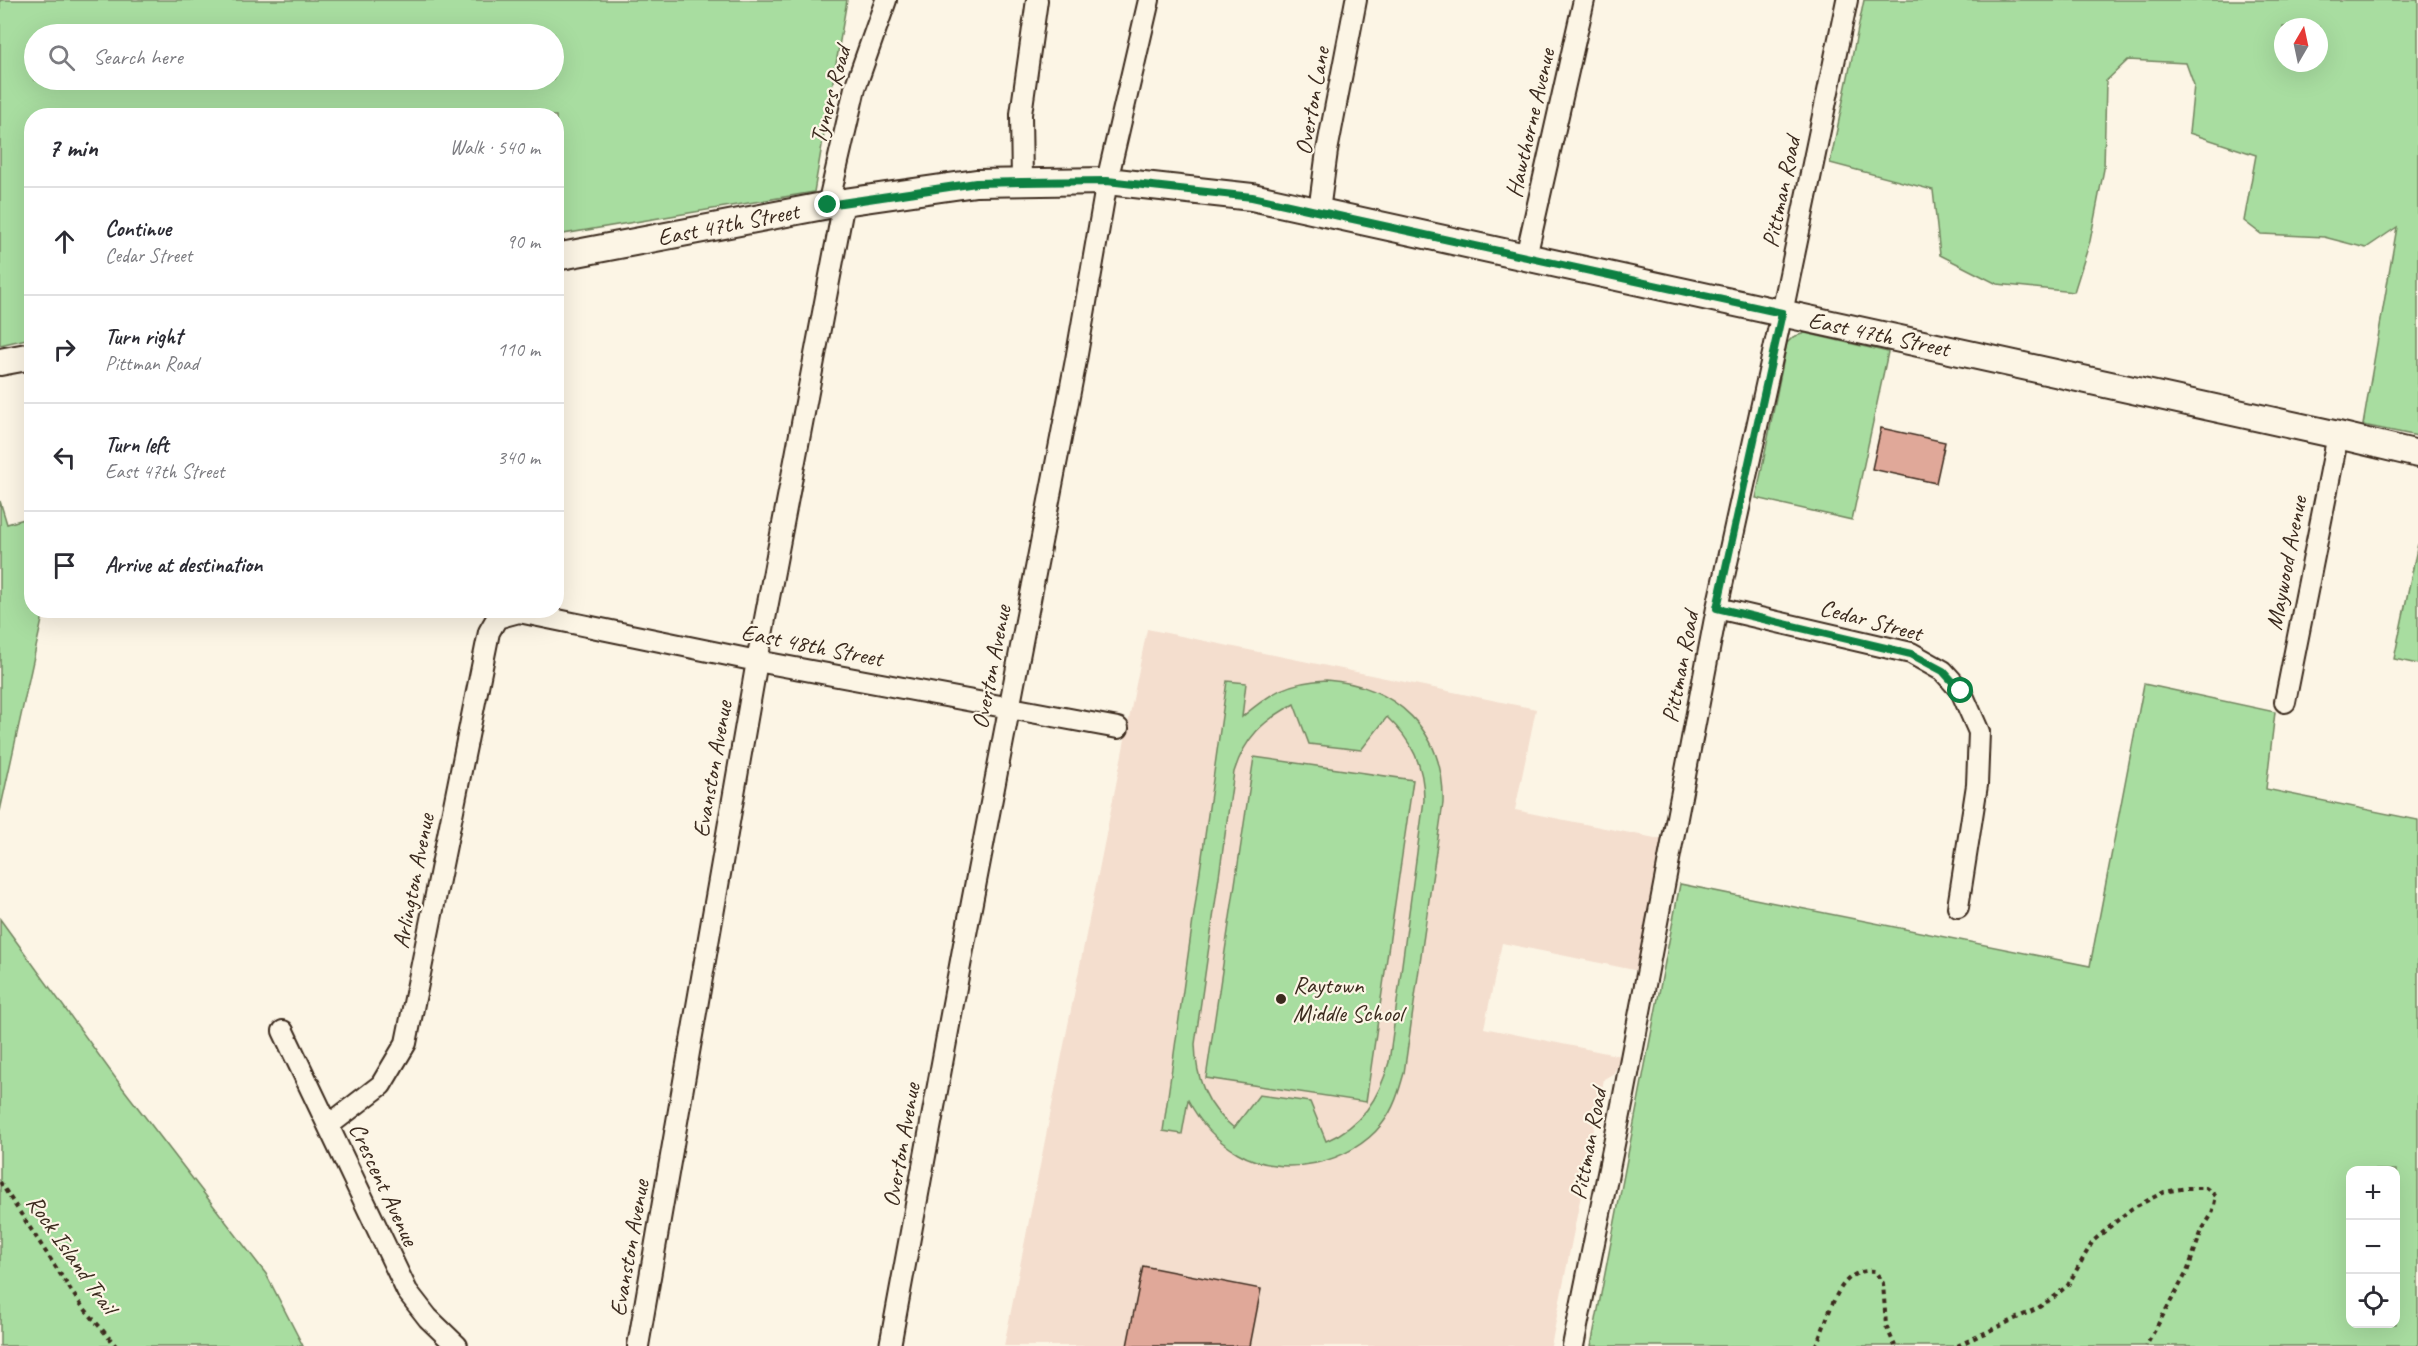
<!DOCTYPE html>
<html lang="en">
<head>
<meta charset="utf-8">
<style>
  :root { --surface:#fff; --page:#f7f7f7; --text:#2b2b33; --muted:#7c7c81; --line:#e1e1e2 }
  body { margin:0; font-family:Caveat,sans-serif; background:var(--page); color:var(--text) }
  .controls { position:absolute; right:18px; bottom:18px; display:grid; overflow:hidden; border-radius:12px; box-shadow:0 6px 24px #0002 }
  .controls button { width:54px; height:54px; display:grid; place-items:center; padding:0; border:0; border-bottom:2px solid var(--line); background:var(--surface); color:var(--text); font:30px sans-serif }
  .compass { position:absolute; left:2274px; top:18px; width:54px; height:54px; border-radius:50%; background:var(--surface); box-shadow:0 6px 24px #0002; rotate:9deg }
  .stop { position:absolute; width:18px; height:18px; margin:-14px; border:4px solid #0b8043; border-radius:50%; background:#fff }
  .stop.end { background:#0b8043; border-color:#fff; box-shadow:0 2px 6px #0008 }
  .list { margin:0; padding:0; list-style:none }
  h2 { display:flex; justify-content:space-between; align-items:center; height:78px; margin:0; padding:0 24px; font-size:26px }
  h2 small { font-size:20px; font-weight:400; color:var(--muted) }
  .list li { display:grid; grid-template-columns:39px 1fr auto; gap:18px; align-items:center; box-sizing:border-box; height:108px; padding:0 24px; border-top:2px solid var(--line) }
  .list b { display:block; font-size:22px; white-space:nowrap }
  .list p { margin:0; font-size:20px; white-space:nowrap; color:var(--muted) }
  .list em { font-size:20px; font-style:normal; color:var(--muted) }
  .icon { flex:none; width:33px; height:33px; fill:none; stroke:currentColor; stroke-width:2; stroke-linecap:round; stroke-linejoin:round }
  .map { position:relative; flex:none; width:2418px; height:1346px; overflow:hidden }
  .search { position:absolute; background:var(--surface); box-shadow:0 6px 24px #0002; left:24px; top:24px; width:540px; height:66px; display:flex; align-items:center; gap:15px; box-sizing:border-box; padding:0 21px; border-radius:33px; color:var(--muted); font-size:22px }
  .panel { position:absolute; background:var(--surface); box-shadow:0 6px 24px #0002; left:24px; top:108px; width:540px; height:510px; border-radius:24px }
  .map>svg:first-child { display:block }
  .built { fill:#f4dece }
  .green { fill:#a8dda0; stroke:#72845f; stroke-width:1.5; fill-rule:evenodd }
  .building { fill:#e0a899; stroke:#3b2a1e; stroke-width:1.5 }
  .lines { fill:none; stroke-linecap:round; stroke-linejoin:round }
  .minor-casing { stroke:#3b2a1e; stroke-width:24 }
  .major-casing { stroke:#3b2a1e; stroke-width:30 }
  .path { stroke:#3b2a1e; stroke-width:4; stroke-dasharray:4.5 4.5; stroke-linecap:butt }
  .minor { stroke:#fcf5e5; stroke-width:20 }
  .major { stroke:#fcf5e5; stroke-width:26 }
  .route { stroke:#0b8043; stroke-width:8 }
  .poi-dot { fill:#3b2a1e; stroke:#fcf5e5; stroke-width:2 }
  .labels { text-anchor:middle; stroke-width:4.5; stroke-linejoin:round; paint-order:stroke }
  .street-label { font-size:24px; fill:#3b2a1e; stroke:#fcf5e5 }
  .poi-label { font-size:24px; fill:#3b2a1e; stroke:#fcf5e5; text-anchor:start }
</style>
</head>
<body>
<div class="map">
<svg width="2418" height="1346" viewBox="0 0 2418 1346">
  <rect width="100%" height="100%" fill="#fcf5e5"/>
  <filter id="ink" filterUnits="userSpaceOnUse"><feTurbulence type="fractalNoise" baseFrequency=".0167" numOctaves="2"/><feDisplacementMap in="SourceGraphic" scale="12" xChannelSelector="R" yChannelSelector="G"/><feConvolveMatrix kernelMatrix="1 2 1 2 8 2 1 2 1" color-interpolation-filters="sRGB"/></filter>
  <g filter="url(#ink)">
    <path class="built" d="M 1147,629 L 1536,709 L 1515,810 L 1665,840 L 1639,971 L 1502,943 L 1484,1028 L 1621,1056 L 1614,1073 L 1604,1079 L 1551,1346 L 1004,1346 Z"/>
    <path class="green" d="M 0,0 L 847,0 L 814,192 L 557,235 L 556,116 L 32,116 L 31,338 L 0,345 ZM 34,34 L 554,34 L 554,80 L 34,80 Z
      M 1864,0 L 2418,0 L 2418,436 L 2363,425 L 2397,227 L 2366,248 L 2324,237 L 2261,234 L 2244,221 L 2256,155 L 2189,133 L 2194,85 L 2186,63 L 2128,60 L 2106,81 L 2104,169 L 2090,241 L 2074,292 L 1997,284 L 1940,255 L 1933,190 L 1830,163 ZM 2283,27 L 2319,27 L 2319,63 L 2283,63 Z
      M 1805,333 L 1888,352 L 1852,520 L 1756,498 L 1787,343 L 1793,337 Z
      M 0,501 L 7,524 L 31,517 L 32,610 L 44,611 L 0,811 Z
      M 2418,544 L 2418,664 L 2394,659 Z
      M 1326,680 C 1396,685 1445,731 1443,803 L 1404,1073 C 1399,1091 1394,1109 1382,1124 C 1351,1164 1282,1179 1238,1153 C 1215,1140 1200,1123 1188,1100 L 1182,1134 L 1163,1131 L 1227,681 L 1246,683 L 1242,717 C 1272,692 1287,682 1326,680 ZM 1294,704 L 1309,744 L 1361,750 L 1387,717 C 1412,741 1424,765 1424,800 L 1389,1062 C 1379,1099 1361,1126 1326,1141 L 1310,1102 L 1259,1095 L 1234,1128 C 1206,1106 1196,1079 1195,1044 L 1234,772 C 1245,737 1263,721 1294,704 Z
      M 2144,684 L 2275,712 L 2266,789 L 2418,820 L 2418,1346 L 1591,1346 L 1680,884 L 2090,966 ZM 2350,1170 L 2396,1170 L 2396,1324 L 2350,1324 Z
      M 1254,757 L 1413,780 L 1366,1102 L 1206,1078 Z
      M 0,919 L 122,1087 L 266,1274 L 303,1346 L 0,1346 Z"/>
    <path class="building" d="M 1881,428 L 1945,442 L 1936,483 L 1872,469 Z
      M 1143,1266 L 1261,1289 L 1250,1346 L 1127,1346 Z"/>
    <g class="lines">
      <defs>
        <path id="minor" d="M 1022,182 L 1021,114 L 1037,0
          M 828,205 L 855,88 L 886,0
          M 1319,211 L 1327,151 L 1356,0
          M 1526,257 L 1584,0
          M 1717,608 L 1911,653 L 1943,671 L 1961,691 L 1979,732 L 1977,785 L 1958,907
          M 2285,702 L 2338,435
          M 283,1031 L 407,1291 L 428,1318 L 457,1346
          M 329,1125 L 381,1085 L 406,1043 L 489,632 L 497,618 L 519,612 L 757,661 L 1118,728
          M 638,1346 L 757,661 L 844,202
          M 890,1346 L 964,944 L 1076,360 L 1107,181 L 1149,0
          M 1573,1346 L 1624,1095 L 1717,608 L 1782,313 L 1847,0"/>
        <path id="major" d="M 556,257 L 844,202 L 976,183 L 1107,181 L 1252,197 L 2338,435 L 2418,454
          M 0,362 L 32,356"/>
      </defs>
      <use href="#minor" class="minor-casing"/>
      <use href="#major" class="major-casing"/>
      <path class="path" d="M 0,1182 L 78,1301 L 116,1346
        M 1815,1346 C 1831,1319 1834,1267 1875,1271 L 1883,1283 L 1886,1326 L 1895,1346
        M 1957,1346 L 2038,1308 L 2054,1297 L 2068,1285 L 2093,1241 L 2131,1209 L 2164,1192 L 2187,1188 L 2206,1188 L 2216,1196 L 2212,1214 L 2202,1230 L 2187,1272 L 2146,1346"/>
      <use href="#minor" class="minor"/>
      <use href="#major" class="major"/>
    </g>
  </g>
  <g class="lines" filter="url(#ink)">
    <path class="route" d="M 828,205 L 976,183 L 1022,182 L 1107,181 L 1252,197 L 1782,313 L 1717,608 L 1911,654 L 1943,671 L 1961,691"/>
  </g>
  <circle class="poi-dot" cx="1281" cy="999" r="6"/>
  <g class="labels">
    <g class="street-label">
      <text transform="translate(830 95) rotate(-75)" y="8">Tyners Road</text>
      <text transform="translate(1312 101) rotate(-80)" y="8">Overton Lane</text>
      <text transform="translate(1530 123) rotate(-77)" y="8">Hawthorne Avenue</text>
      <text transform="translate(1781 192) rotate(-78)" y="8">Pittman Road</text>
      <text transform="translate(728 224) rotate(-11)" y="8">East 47th Street</text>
      <text transform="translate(1879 334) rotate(12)" y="8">East 47th Street</text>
      <text transform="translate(2286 563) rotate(-79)" y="8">Maywood Avenue</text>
      <text transform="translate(1871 620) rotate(15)" y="8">Cedar Street</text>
      <text transform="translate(812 645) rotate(11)" y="8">East 48th Street</text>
      <text transform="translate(991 667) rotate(-79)" y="8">Overton Avenue</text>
      <text transform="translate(1680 667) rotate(-79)" y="8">Pittman Road</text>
      <text transform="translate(712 769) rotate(-80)" y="8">Evanston Avenue</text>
      <text transform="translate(413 881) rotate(-79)" y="8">Arlington Avenue</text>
      <text transform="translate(1588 1144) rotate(-79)" y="8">Pittman Road</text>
      <text transform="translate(901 1145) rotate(-80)" y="8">Overton Avenue</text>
      <text transform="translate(384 1184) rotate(65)" y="8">Crescent Avenue</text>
      <text transform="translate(629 1248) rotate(-80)" y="8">Evanston Avenue</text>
      <text transform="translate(72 1254) rotate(55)" y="8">Rock Island Trail</text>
    </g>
    <g class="poi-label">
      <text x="1293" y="993">Raytown<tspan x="1293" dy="28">Middle School</tspan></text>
    </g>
  </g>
</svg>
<div class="controls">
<button>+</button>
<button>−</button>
<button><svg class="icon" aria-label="locate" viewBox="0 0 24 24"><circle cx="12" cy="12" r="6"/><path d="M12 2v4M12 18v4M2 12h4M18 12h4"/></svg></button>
</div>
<svg class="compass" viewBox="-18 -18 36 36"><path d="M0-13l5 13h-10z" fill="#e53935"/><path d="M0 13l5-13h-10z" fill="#7c7c81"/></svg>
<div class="stop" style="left:1961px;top:691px"></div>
<div class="stop end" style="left:828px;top:205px"></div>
<div class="search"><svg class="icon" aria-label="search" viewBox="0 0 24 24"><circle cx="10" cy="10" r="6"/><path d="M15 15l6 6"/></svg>Search here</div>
<section class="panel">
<h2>7 min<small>Walk · 540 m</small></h2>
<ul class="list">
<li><svg class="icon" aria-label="ahead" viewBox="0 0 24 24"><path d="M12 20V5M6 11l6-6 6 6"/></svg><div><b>Continue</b><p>Cedar Street</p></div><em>90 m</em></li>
<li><svg class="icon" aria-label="right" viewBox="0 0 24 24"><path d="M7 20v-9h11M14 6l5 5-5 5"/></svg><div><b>Turn right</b><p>Pittman Road</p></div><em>110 m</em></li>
<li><svg class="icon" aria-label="left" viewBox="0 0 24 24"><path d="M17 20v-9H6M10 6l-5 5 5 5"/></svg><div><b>Turn left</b><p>East 47th Street</p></div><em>340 m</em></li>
<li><svg class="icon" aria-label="arrive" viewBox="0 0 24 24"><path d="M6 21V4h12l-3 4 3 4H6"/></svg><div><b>Arrive at destination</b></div></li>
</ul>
</section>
</div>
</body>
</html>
